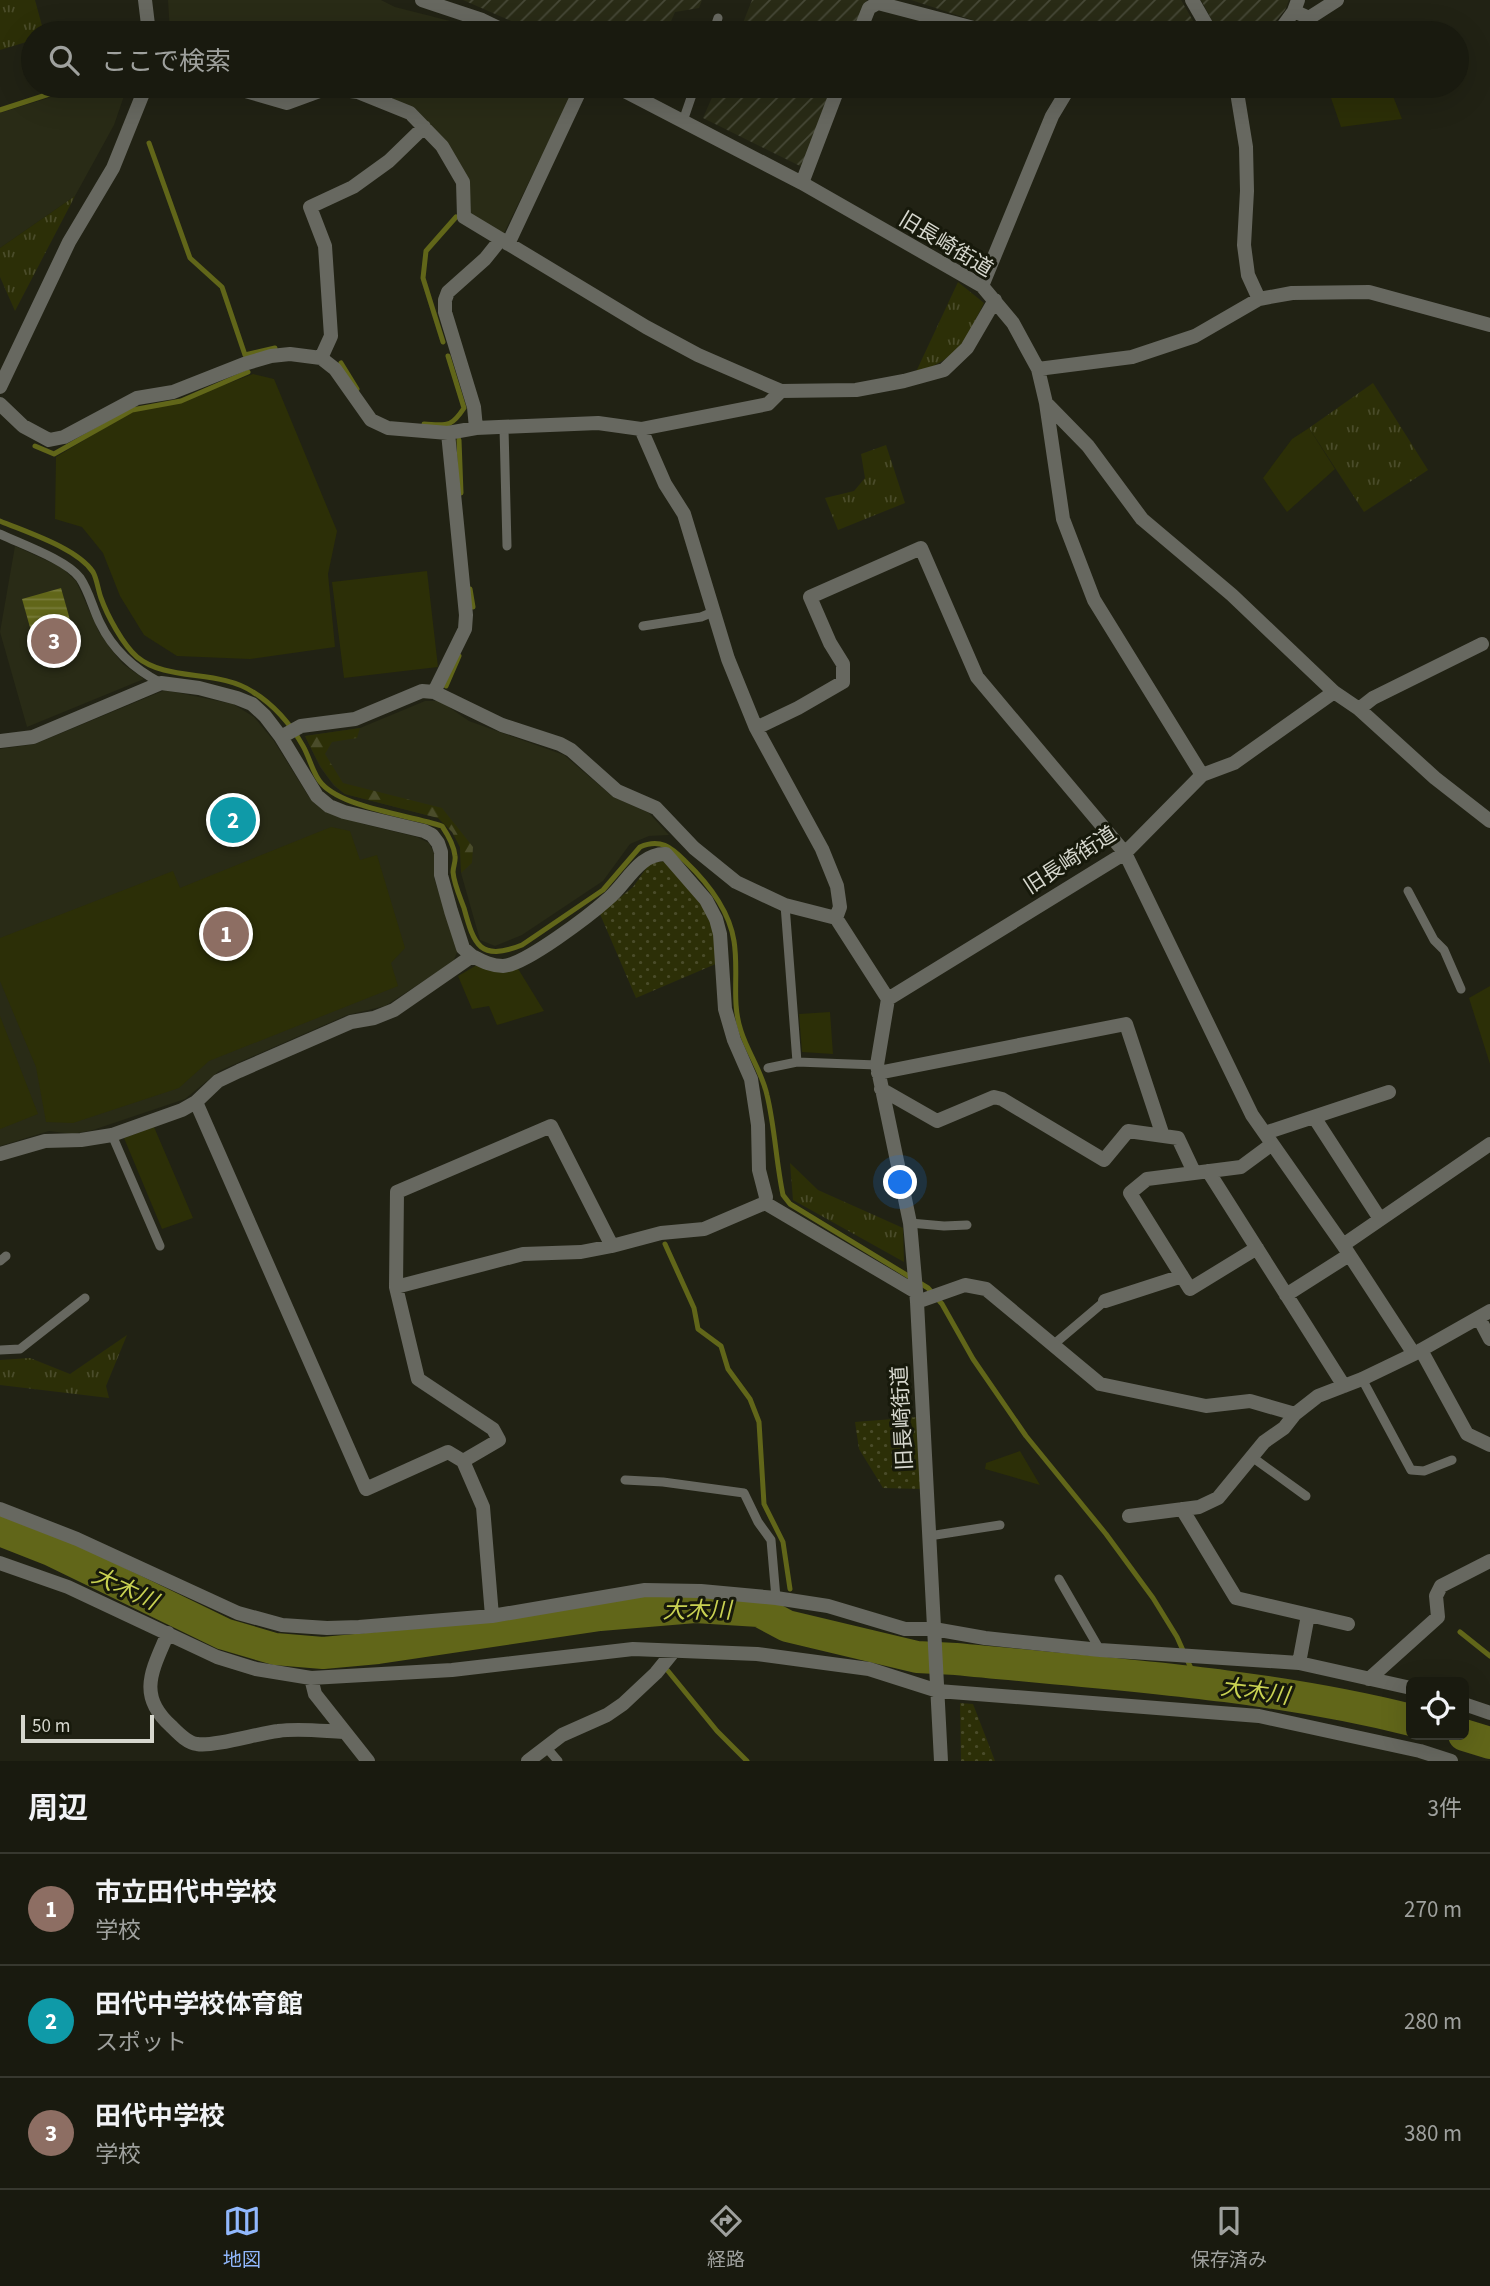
<!DOCTYPE html>
<html lang="ja">
<head>
<meta charset="utf-8">
<style>
  :root { --surface:#191a0f; --page:#222318; --text:#f1f3f6; --muted:#9fa19e; --line:#37382f; --accent:#91b8fd }
  body { margin:0; font-family:"Source Sans 3","Noto Sans JP",sans-serif; background:var(--page); color:var(--text) }
  .controls { position:absolute; right:21px; bottom:21px; display:grid; overflow:hidden; border-radius:10px; box-shadow:0 7px 28px #0002 }
  .controls button { width:63px; height:63px; display:grid; place-items:center; padding:0; border:0; border-bottom:2px solid var(--line); background:var(--surface); color:var(--text); font:35px sans-serif }
  .scale { position:absolute; left:21px; bottom:18px; width:133px; box-sizing:border-box; padding-left:7px; border:4px solid #d6d7ce; border-top:0; font-size:19px; line-height:24px; white-space:nowrap; color:#d6d7ce; -webkit-text-stroke:5px #17190b; paint-order:stroke }
  .you { position:absolute; left:901px; top:1183px; width:24px; height:24px; margin:-18px; border:5px solid #fff; border-radius:50%; background:#1a73e8; box-shadow:0 0 0 10px #1a73e833 }
  .badge { display:grid; place-items:center; width:46px; height:46px; border-radius:50%; background:var(--accent); color:#fff; font-size:23px; font-weight:700 }
  .pin { position:absolute; translate:-50% -50%; border:4px solid #fff; box-shadow:0 2px 7px #0006 }
  .list { margin:0; padding:0; list-style:none }
  h2 { display:flex; justify-content:space-between; align-items:center; height:91px; margin:0; padding:0 28px; font-size:30px }
  h2 small { font-size:23px; font-weight:400; color:var(--muted) }
  .list li { display:grid; grid-template-columns:46px 1fr auto; gap:21px; align-items:center; box-sizing:border-box; height:112px; padding:0 28px; border-top:2px solid var(--line) }
  .list b { display:block; font-size:26px; white-space:nowrap }
  .list p { margin:0; font-size:23px; white-space:nowrap; color:var(--muted) }
  .list em { font-size:23px; font-style:normal; color:var(--muted) }
  .icon { flex:none; width:38px; height:38px; fill:none; stroke:currentColor; stroke-width:2; stroke-linecap:round; stroke-linejoin:round }
  .map { position:relative; flex:none; width:1490px; height:1761px; overflow:hidden }
  .search { position:absolute; background:var(--surface); box-shadow:0 7px 28px #0002; left:21px; right:21px; top:21px; height:77px; display:flex; align-items:center; gap:18px; box-sizing:border-box; padding:0 24px; border-radius:38px; color:var(--muted); font-size:26px }
  .sheet { height:427px; background:var(--surface) }
  nav { display:flex; justify-content:space-around; align-items:center; box-sizing:border-box; height:98px; border-top:2px solid var(--line); background:var(--surface); font-size:19px; color:var(--muted) }
  nav a { display:grid; justify-items:center; gap:4px }
  nav .on { color:var(--accent) }
  .map>svg:first-child { display:block }
  .built { fill:#292b16 }
  .industrial { fill:url(#industrial-furrows) }
  .grass { fill:url(#grass-tufts) }
  .forest { fill:url(#forest-firs) }
  .park { fill:url(#park-dots) }
  .garden { fill:#2c2f07 }
  .water { fill:url(#water-rules) }
  .lines { fill:none; stroke-linecap:round; stroke-linejoin:round }
  .stream { stroke:#616619; stroke-width:5 }
  .river { stroke:#616619; stroke-width:32 }
  .service { stroke:#676860; stroke-width:9 }
  .minor { stroke:#676860; stroke-width:14 }
  .tertiary { stroke:#676860; stroke-width:14 }
  .labels { text-anchor:middle; stroke-width:6; stroke-linejoin:round; paint-order:stroke }
  .street-label { font-size:21px; fill:#d6d7ce; stroke:#17190b }
  .water-label { font-size:23px; font-style:italic; fill:#c9d252; stroke:#17190b }
</style>
</head>
<body>
<div class="map">
<svg width="1490" height="1761" viewBox="0 0 1490 1761">
  <defs>
    <pattern id="industrial-furrows" width="10" height="10" patternUnits="userSpaceOnUse" patternTransform="scale(1.75)"><rect width="10" height="10" fill="#292b16"/><path d="M-1 1l2-2M0 10L10 0M9 11l2-2" fill="none" stroke="#474937"/></pattern>
    <pattern id="grass-tufts" width="24" height="20" patternUnits="userSpaceOnUse" patternTransform="scale(1.75)"><rect width="24" height="20" fill="#2c2f07"/><path d="M3 7l-1-3M5 7V3M7 7l1-3M15 17l-1-3M17 17v-4M19 17l1-3" fill="none" stroke="#4a4c2a"/></pattern>
    <pattern id="forest-firs" width="22" height="20" patternUnits="userSpaceOnUse" patternTransform="scale(1.75)"><rect width="22" height="20" fill="#2c2f07"/><path d="M5 1l3.5 6h-7zM16 11l3.5 6h-7z" fill="#4a4c2a"/></pattern>
    <pattern id="park-dots" width="8" height="8" patternUnits="userSpaceOnUse" patternTransform="scale(1.75)"><rect width="8" height="8" fill="#2c2f07"/><path d="M2 2h.1M6 6h.1" fill="none" stroke="#4a4c2a" stroke-width="1.8" stroke-linecap="round"/></pattern>
    <pattern id="water-rules" width="6" height="5" patternUnits="userSpaceOnUse" patternTransform="scale(1.75)"><rect width="6" height="5" fill="#616619"/><path d="M0 2.5h6" fill="none" stroke="#777b39"/></pattern>
  </defs>
  <rect width="100%" height="100%" fill="#212214"/>
  <path class="built" d="M 168,0 L 381,0 L 395,7 L 458,23 L 481,33 L 170,33 Z
    M 86,86 L 120,86 L 124,96 L 114,125 L 75,196 L 0,248 L 0,113 Z
    M 355,86 L 576,86 L 503,235 L 471,214 L 469,180 L 443,139 Z
    M 15,546 L 61,567 L 76,581 L 99,632 L 111,649 L 123,664 L 144,679 L 27,727 L 0,632 Z
    M 165,690 L 233,704 L 254,717 L 274,741 L 309,797 L 334,814 L 363,824 L 417,837 L 429,843 L 434,853 L 434,878 L 458,950 L 453,962 L 385,1006 L 347,1015 L 219,1071 L 185,1099 L 93,1130 L 73,1134 L 49,1131 L 0,1146 L 0,749 L 35,744 Z
    M 425,701 L 440,701 L 469,721 L 564,755 L 612,796 L 649,813 L 669,835 L 649,836 L 630,844 L 603,881 L 522,935 L 495,946 L 480,940 L 461,873 L 460,847 L 452,831 L 438,818 L 345,794 L 334,786 L 320,767 L 305,736 L 360,728 Z"/>
  <path class="industrial" d="M 463,0 L 702,0 L 699,8 L 675,12 L 666,33 L 539,33 Z
    M 752,0 L 867,0 L 854,33 L 739,33 Z
    M 911,0 L 1181,0 L 1200,33 L 1012,33 Z
    M 1201,0 L 1289,0 L 1285,10 L 1266,33 L 1219,33 Z
    M 717,86 L 835,86 L 805,165 L 800,166 L 703,118 Z"/>
  <path class="grass" d="M 0,0 L 35,0 L 44,33 L 33,33 L 33,40 L 0,50 Z
    M 75,196 L 15,311 L 0,277 L 0,248 Z
    M 958,282 L 984,303 C 962,346 962,355 915,374 Z
    M 1373,383 L 1428,470 L 1364,512 L 1309,428 Z
    M 886,445 L 905,503 L 838,530 L 825,498 L 854,491 L 865,478 L 861,454 Z
    M 790,1163 L 818,1190 L 903,1228 L 904,1262 L 793,1200 Z
    M 127,1335 L 106,1386 L 109,1398 L 0,1385 L 0,1360 L 30,1358 L 70,1374 Z"/>
  <path class="forest" d="M 360,728 L 357,738 L 332,742 L 325,754 L 343,783 L 442,808 L 473,847 L 472,863 L 461,873 L 460,847 L 452,832 L 438,818 L 345,794 C 325,779 316,758 305,736 Z"/>
  <path class="park" d="M 665,861 L 705,906 L 717,934 L 718,963 L 636,998 L 600,914 L 633,887 L 650,863 Z
    M 918,1417 L 922,1489 L 883,1488 L 859,1449 L 855,1422 Z
    M 960,1703 L 973,1704 L 995,1761 L 961,1761 Z"/>
  <path class="garden" d="M 1354,86 L 1389,86 L 1402,119 L 1341,127 L 1331,98 Z
    M 253,374 L 274,379 L 337,531 L 328,574 L 335,647 L 250,659 L 177,656 L 144,635 L 120,596 L 103,553 L 82,527 L 55,519 L 56,457 L 131,412 L 178,402 Z
    M 1309,428 L 1335,469 L 1287,512 L 1263,478 L 1292,439 Z
    M 427,571 L 438,667 L 344,678 L 332,582 Z
    M 331,827 L 350,831 L 360,860 L 377,855 L 405,948 L 391,963 L 398,986 L 209,1061 L 179,1088 L 73,1123 L 46,1122 L 36,1067 L 0,981 L 0,938 L 173,871 L 180,888 Z
    M 477,965 L 517,967 L 544,1011 L 497,1025 L 489,1006 L 472,1009 L 458,976 Z
    M 1490,986 L 1490,1064 L 1469,998 Z
    M 830,1012 L 833,1054 L 802,1052 L 799,1014 Z
    M 0,1016 L 38,1114 L 0,1129 Z
    M 154,1127 L 193,1218 L 162,1229 L 124,1138 Z
    M 1020,1451 L 1040,1485 L 985,1469 L 986,1463 Z"/>
  <path class="water" d="M 61,588 L 79,652 L 40,663 L 22,599 Z"/>
  <g class="lines">
    <path class="stream" d="M 0,110 L 74,86
      M 149,143 L 190,258 L 222,287 L 245,355 L 275,348
      M 443,342 L 423,278 L 426,251 L 456,217
      M 341,363 L 357,389
      M 424,424 C 447,425 451,428 464,408 L 448,356
      M 459,440 L 461,493
      M 35,446 L 54,454 L 132,410 L 181,401 L 248,372
      M 0,521 C 26,532 77,548 93,572 C 97,579 98,590 101,598 C 107,615 123,645 137,657 C 167,682 219,669 253,692 C 274,705 291,725 303,746 C 310,758 313,775 322,784 C 344,808 409,815 442,826 C 448,835 454,845 455,856 C 456,861 453,867 453,872 C 454,884 460,897 464,908 C 474,945 480,962 522,945 L 603,890 L 640,847 C 660,838 671,847 685,861 C 708,883 729,909 734,941 C 739,971 731,1002 741,1031 C 748,1053 762,1072 767,1095 C 775,1128 776,1162 783,1195 L 790,1204 L 928,1288 L 942,1304 L 973,1359 L 1026,1436 L 1106,1534 L 1153,1598 L 1177,1637 L 1198,1684
      M 470,589 L 473,607
      M 446,686 L 459,656
      M 665,1244 L 694,1308 L 698,1329 L 721,1346 L 728,1369 L 750,1399 L 759,1422 L 764,1504 L 783,1542 L 790,1589
      M 1460,1632 L 1490,1656
      M 668,1671 L 717,1731 L 747,1761"/>
    <path class="river" d="M 0,1530 L 51,1550 L 224,1634 L 275,1649 L 323,1653 L 378,1648 L 600,1615 L 695,1607 L 759,1611 L 787,1626 L 917,1657 L 956,1659 C 1108,1674 1263,1683 1411,1720
      M 1464,1735 L 1490,1743"/>
    <path class="service" d="M 713,33 L 718,18
      M 683,121 L 695,86
      M 504,428 L 507,546
      M 0,534 C 21,544 67,560 80,578 C 89,591 93,609 100,623 C 113,650 134,669 161,683
      M 643,626 L 701,617 L 713,612
      M 1408,891 L 1434,940 L 1444,950 L 1461,989
      M 785,905 L 797,1062
      M 768,1068 L 797,1062 L 877,1065
      M 112,1135 L 160,1246
      M 910,1223 L 944,1226 L 967,1225
      M 0,1261 L 6,1256
      M 1053,1345 L 1105,1301
      M 0,1350 L 20,1349 L 85,1298
      M 1362,1379 L 1411,1470 L 1424,1471 L 1452,1460
      M 1252,1457 L 1306,1496
      M 625,1480 L 663,1482 L 744,1493 L 758,1522 L 771,1540 L 776,1598
      M 929,1536 L 1000,1525
      M 1059,1579 L 1100,1650
      M 546,1747 L 558,1761"/>
    <path class="minor" d="M 422,0 L 482,20 L 509,33
      M 1192,0 L 1211,33
      M 1294,11 L 1309,18 L 1337,0
      M 859,33 L 869,8 L 878,3 L 993,33
      M 1278,33 L 1294,11 L 1298,0
      M 228,86 L 287,103 L 328,88 L 358,92 L 410,113 L 442,146 L 463,182 L 464,217 L 646,327 L 698,355 L 781,391
      M 615,86 L 802,183 L 982,286 L 1013,323 L 1038,369 L 1046,403 L 1063,519 L 1094,600 L 1202,775
      M 1236,86 L 1246,147 L 1247,191 L 1244,245 L 1248,275 L 1259,299
      M 802,183 L 839,86
      M 508,244 L 582,86
      M 982,286 L 1052,116 L 1070,86
      M 321,358 L 331,336 L 325,246 L 310,207 L 353,187 L 389,161 L 424,127
      M 1038,369 L 1132,357 L 1195,336 L 1259,299 L 1292,293 L 1369,292 L 1490,325
      M 1046,403 L 1088,446 L 1142,519 L 1232,595 L 1334,692 L 1359,709 L 1435,778 L 1490,821
      M 0,404 L 23,426 L 49,440 L 64,437 L 137,398 L 173,392 L 244,364 L 271,356 L 290,354 L 321,358 L 335,369 L 371,420 L 388,428 L 448,433 L 476,428 L 598,423 L 641,429 L 768,404 L 781,391 L 856,390 L 904,381 L 944,370 L 967,348 L 995,300
      M 476,428 L 474,407 L 445,312 L 445,300 L 448,292 L 485,259 L 501,239
      M 641,429 L 665,484 L 684,514 L 728,659 L 756,728 L 822,849 L 837,886 L 840,907 L 836,918 L 888,999
      M 434,692 L 465,629 L 466,615 L 448,433
      M 1359,709 L 1373,698 L 1482,644
      M 756,728 L 798,708 L 843,682 L 843,664 L 830,643 L 810,597 L 921,548 L 977,677 L 1125,853 L 1252,1115 L 1343,1245 L 1414,1354
      M 281,737 L 301,726 L 355,719 L 422,691 L 434,692 L 502,725 L 560,744 L 571,750 L 617,791 L 656,808 L 694,848 L 736,882 L 785,905 L 836,918
      M 0,741 L 33,737 L 161,683 L 199,688 L 237,698 L 252,704 L 265,716 L 281,737 L 317,796 L 329,806 L 344,812 L 424,831 L 432,835 L 438,843 L 441,852 L 441,875 L 451,911 L 463,948 L 472,956 L 394,1010 L 374,1018 L 351,1022 L 239,1071 L 218,1081 L 196,1102
      M 878,1073 L 1126,1024 L 1163,1136
      M 881,1089 L 937,1121 L 994,1097 L 1002,1099 L 1104,1160 L 1128,1131 L 1178,1138 L 1194,1172
      M 1314,1117 L 1380,1219
      M 1265,1133 L 1389,1092
      M 0,1154 L 45,1141 L 81,1140 L 112,1135 L 182,1110 L 196,1102 L 366,1489 L 448,1452 L 463,1461 L 483,1507 L 492,1616
      M 1208,1171 L 1344,1386
      M 765,1203 L 916,1292
      M 1343,1245 L 1490,1144
      M 1257,1248 L 1190,1289 L 1130,1193 L 1147,1179 L 1241,1167 L 1272,1144
      M 396,1287 L 523,1254 L 581,1252 L 612,1246
      M 1286,1295 L 1349,1255
      M 1105,1301 L 1182,1276
      M 917,1302 L 965,1285 L 986,1289 L 1100,1384 L 1206,1406 L 1250,1401 L 1295,1414 L 1318,1396 L 1362,1379 L 1414,1354 L 1490,1311
      M 1479,1318 L 1490,1339
      M 1421,1350 L 1467,1434 L 1490,1445
      M 463,1461 L 499,1440 L 493,1429 L 418,1379 L 396,1287 L 397,1192 L 551,1126 L 612,1246 L 661,1233 L 704,1229 L 765,1203 L 766,1197 L 759,1170 L 758,1125 L 751,1079 L 734,1040 L 725,1009 L 720,934 L 716,919 L 706,900 L 666,854 C 639,853 627,883 608,899 C 590,915 525,965 503,966 C 491,966 482,961 472,956
      M 0,1509 L 77,1539 L 238,1613 L 282,1625 L 327,1628 L 359,1627 L 492,1616 L 645,1590 L 701,1591 L 776,1598 L 828,1606 L 905,1629 L 934,1629 L 985,1638 L 1100,1650 L 1299,1663 L 1411,1688
      M 1182,1509 L 1236,1598 L 1348,1624
      M 1129,1516 L 1199,1507 L 1218,1498 L 1264,1442 L 1284,1428 L 1295,1414
      M 0,1563 L 68,1587 L 217,1657 L 256,1669 L 311,1678 L 452,1670 L 633,1649 L 757,1654 L 869,1669 L 938,1691 L 1259,1716 L 1420,1751 L 1451,1761
      M 168,1633 C 153,1669 136,1695 171,1726 C 178,1733 187,1743 197,1744 C 214,1747 259,1733 278,1731 C 299,1728 322,1731 343,1732
      M 1299,1663 L 1308,1615
      M 311,1678 L 315,1694 L 368,1761
      M 1369,1679 L 1438,1617 L 1436,1596 L 1441,1586 L 1490,1561
      M 1464,1704 L 1490,1713
      M 528,1761 L 562,1735 L 607,1715 L 623,1704 L 656,1673 L 673,1652
      M 941,1761 L 917,1302 L 910,1223 L 877,1065 L 888,999 L 1125,853 L 1202,775 L 1234,763 L 1334,692"/>
    <path class="tertiary" d="M 145,0 L 149,33
      M 0,387 L 69,242 L 113,168 L 146,86"/>
  </g>
  <g class="labels">
    <g class="street-label">
      <text transform="translate(946 244) rotate(31)" y="7">旧長崎街道</text>
      <text transform="translate(1070 860) rotate(-33)" y="7">旧長崎街道</text>
      <text transform="translate(902 1418) rotate(-93)" y="7">旧長崎街道</text>
    </g>
    <g class="water-label">
      <text transform="translate(125 1588) rotate(25)" y="8">大木川</text>
      <text x="697" y="1618">大木川</text>
      <text transform="translate(1255 1691) rotate(8)" y="8">大木川</text>
    </g>
  </g>
</svg>
<div class="controls">
<button><svg class="icon" aria-label="locate" viewBox="0 0 24 24"><circle cx="12" cy="12" r="6"/><path d="M12 2v4M12 18v4M2 12h4M18 12h4"/></svg></button>
</div>
<div class="scale">50 m</div>
<div class="you"></div>
<div class="pin badge" style="left:226px;top:934px;background:#8d6e63">1</div>
<div class="pin badge" style="left:233px;top:820px;background:#0f9aa8">2</div>
<div class="pin badge" style="left:54px;top:641px;background:#8d6e63">3</div>
<div class="search"><svg class="icon" aria-label="search" viewBox="0 0 24 24"><circle cx="10" cy="10" r="6"/><path d="M15 15l6 6"/></svg>ここで検索</div>
</div>
<section class="sheet">
<h2>周辺<small>3件</small></h2>
<ul class="list">
<li><span class="badge" style="background:#8d6e63">1</span><div><b>市立田代中学校</b><p>学校</p></div><em>270 m</em></li>
<li><span class="badge" style="background:#0f9aa8">2</span><div><b>田代中学校体育館</b><p>スポット</p></div><em>280 m</em></li>
<li><span class="badge" style="background:#8d6e63">3</span><div><b>田代中学校</b><p>学校</p></div><em>380 m</em></li>
</ul>
</section>
<nav>
<a class="on"><svg class="icon" aria-label="map" viewBox="0 0 24 24"><path d="M3 6l6-2 6 2 6-2v14l-6 2-6-2-6 2zM9 4v14M15 6v14"/></svg>地図</a>
<a><svg class="icon" aria-label="directions" viewBox="0 0 24 24"><path d="M12 3l9 9-9 9-9-9zM9 14v-3h6M13 9l2 2-2 2"/></svg>経路</a>
<a><svg class="icon" aria-label="saved" viewBox="0 0 24 24"><path d="M7 4h10v16l-5-4-5 4z"/></svg>保存済み</a>
</nav>
</body>
</html>
